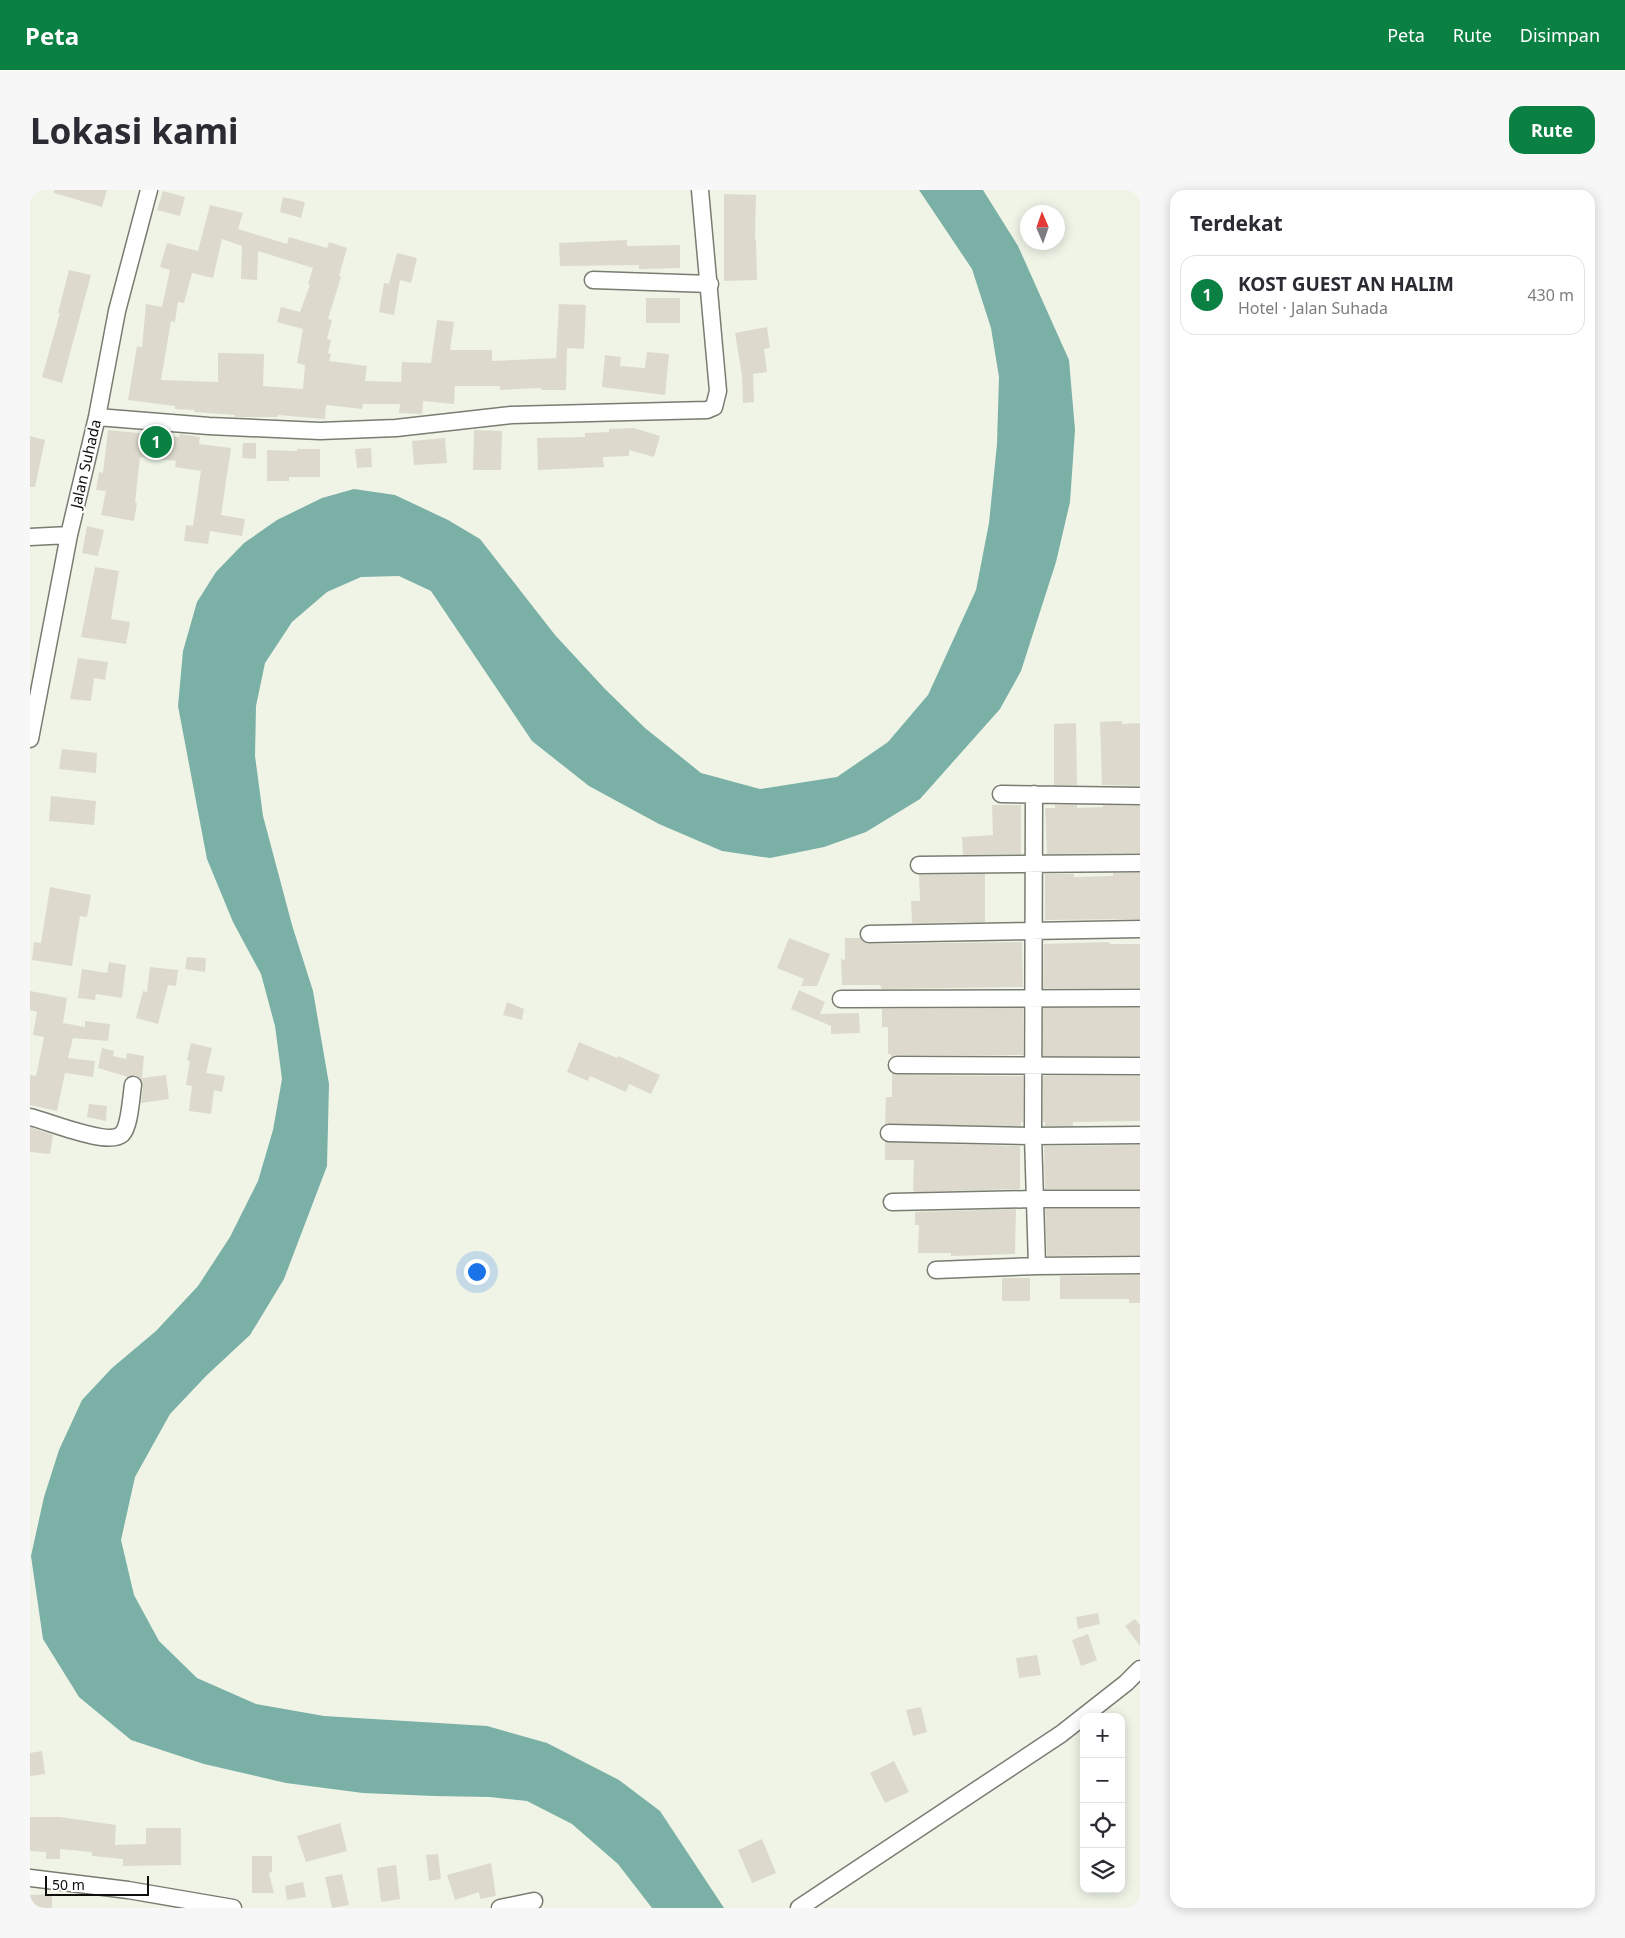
<!DOCTYPE html>
<html lang="id">
<head>
<meta charset="utf-8">
<style>
  :root { --surface:#fff; --page:#f7f7f7; --text:#2b2b33; --muted:#7c7c81; --line:#e1e1e2; --accent:#0b8043 }
  body { margin:0; font-family:"Noto Sans",sans-serif; background:var(--page); color:var(--text) }
  .controls { position:absolute; right:15px; bottom:15px; display:grid; overflow:hidden; border-radius:10px; box-shadow:0 2px 12px #0003 }
  .controls button { width:45px; height:45px; display:grid; place-items:center; padding:0; border:0; border-bottom:1px solid var(--line); background:var(--surface); color:var(--text); font:25px sans-serif }
  .compass { position:absolute; left:990px; top:15px; width:45px; height:45px; border-radius:50%; background:var(--surface); box-shadow:0 2px 12px #0003; rotate:358deg }
  .scale { position:absolute; left:15px; bottom:12px; width:104px; box-sizing:border-box; padding-left:5px; border:2px solid #0e0f0b; border-top:0; font-size:14px; line-height:18px; white-space:nowrap; color:#0e0f0b; -webkit-text-stroke:4px #fff; paint-order:stroke }
  .you { position:absolute; left:446px; top:1081px; width:18px; height:18px; margin:-12px; border:4px solid #fff; border-radius:50%; background:#1a73e8; box-shadow:0 0 0 8px #1a73e833 }
  .badge { display:grid; place-items:center; width:32px; height:32px; border-radius:50%; background:var(--accent); color:#fff; font-size:16px; font-weight:700 }
  .pin { position:absolute; translate:-50% -50%; border:2px solid #fff; box-shadow:0 1px 5px #0006 }
  .list { margin:0; padding:0; list-style:none }
  h2 { display:flex; justify-content:space-between; align-items:center; height:65px; margin:0; padding:0 20px; font-size:21px }
  h2 small { font-size:16px; font-weight:400; color:var(--muted) }
  .list li { display:grid; grid-template-columns:32px 1fr auto; gap:15px; align-items:center; box-sizing:border-box; height:80px; margin:0 10px 10px; padding:0 10px; border:1px solid var(--line); border-radius:15px }
  .list b { display:block; font-size:19px; white-space:nowrap }
  .list p { margin:0; font-size:16px; white-space:nowrap; color:var(--muted) }
  .list em { font-size:16px; font-style:normal; color:var(--muted) }
  .icon { flex:none; width:28px; height:28px; fill:none; stroke:currentColor; stroke-width:2; stroke-linecap:round; stroke-linejoin:round }
  .map { position:relative; flex:none; width:1110px; height:1718px; overflow:hidden; border-radius:15px }
  header { display:flex; align-items:center; gap:30px; box-sizing:border-box; height:70px; padding:0 25px; background:var(--accent); color:#fff }
  header strong { font-size:24px }
  nav { display:flex; gap:28px; margin-inline-start:auto; font-size:18px }
  .intro { display:flex; align-items:center; justify-content:space-between; box-sizing:border-box; height:120px; padding:0 30px }
  h1 { margin:0; font-size:35px }
  .button { padding:12px 22px; border-radius:15px; background:var(--accent); color:#fff; font-size:18px; font-weight:700 }
  main { display:flex; gap:30px; padding:0 30px }
  aside { flex:1; background:var(--surface); border-radius:15px; box-shadow:0 2px 12px #0003 }
  .map>svg:first-child { display:block }
  .water { fill:#7ab0a5 }
  .building { fill:#dddacd; fill-rule:evenodd }
  .lines { fill:none; stroke-linecap:round; stroke-linejoin:round }
  .minor-casing { stroke:#787c71; stroke-width:19 }
  .minor { stroke:#fff; stroke-width:16 }
  .labels { text-anchor:middle; stroke-width:4; stroke-linejoin:round; paint-order:stroke }
  .street-label { font-size:15px; fill:#0e0f0b; stroke:#fff }
</style>
</head>
<body>
<header>
<strong>Peta</strong>
<nav><a>Peta</a><a>Rute</a><a>Disimpan</a></nav>
</header>
<div class="intro"><h1>Lokasi kami</h1><a class="button">Rute</a></div>
<main>
<div class="map">
<svg width="1110" height="1718" viewBox="0 0 1110 1718">
  <rect width="100%" height="100%" fill="#eff4e7"/>
  <path class="water" d="M 889,0 L 953,0 L 988,56 L 1039,170 L 1045,240 L 1040,312 L 1026,372 L 991,481 L 970,519 L 890,609 L 836,642 L 794,657 L 740,668 L 692,661 L 629,634 L 559,596 L 502,551 L 401,401 L 369,386 L 331,387 L 297,402 L 262,432 L 235,473 L 226,516 L 225,566 L 233,626 L 262,735 L 283,801 L 299,894 L 297,976 L 254,1089 L 220,1145 L 176,1186 L 140,1224 L 105,1287 L 91,1350 L 104,1405 L 129,1451 L 167,1488 L 226,1514 L 294,1526 L 457,1536 L 517,1553 L 589,1590 L 630,1621 L 694,1718 L 622,1718 L 588,1674 L 542,1634 L 497,1611 L 460,1607 L 404,1606 L 333,1603 L 256,1593 L 174,1574 L 101,1550 L 49,1507 L 13,1449 L 1,1366 L 14,1307 L 29,1260 L 52,1210 L 82,1178 L 126,1141 L 168,1096 L 200,1047 L 228,991 L 243,940 L 252,889 L 245,836 L 231,784 L 203,732 L 177,669 L 148,516 L 153,461 L 167,412 L 186,382 L 214,353 L 247,330 L 292,308 L 324,299 L 365,305 L 418,330 L 450,349 L 525,445 L 575,499 L 615,538 L 671,583 L 730,599 L 807,587 L 858,552 L 898,505 L 946,400 L 959,333 L 967,254 L 969,187 L 961,138 L 942,79 Z"/>
  <path class="building" d="M 24,0 L 77,0 L 72,17 L 24,3 Z
    M 133,1 L 155,7 L 150,26 L 127,20 Z
    M 694,4 L 726,5 L 725,50 L 726,50 L 727,90 L 694,91 Z
    M 253,7 L 275,12 L 271,28 L 250,22 Z
    M 180,15 L 213,23 L 208,39 L 257,54 L 259,47 L 297,58 L 299,52 L 317,58 L 309,86 L 311,87 L 298,129 L 302,130 L 297,149 L 301,150 L 298,163 L 301,164 L 299,171 L 337,176 L 335,191 L 371,192 L 372,172 L 401,173 L 407,130 L 424,132 L 420,160 L 462,160 L 462,171 L 526,168 L 529,114 L 556,115 L 554,159 L 537,158 L 536,200 L 511,200 L 511,198 L 470,200 L 470,196 L 425,196 L 424,214 L 393,211 L 392,224 L 369,223 L 370,214 L 333,214 L 332,219 L 296,215 L 295,229 L 248,225 L 248,227 L 205,227 L 205,225 L 164,222 L 164,220 L 145,219 L 145,216 L 98,210 L 107,156 L 112,157 L 116,114 L 132,117 L 140,80 L 130,77 L 137,53 L 168,61 ZM 192,49 L 212,56 L 211,89 L 227,90 L 228,61 L 283,78 L 278,94 L 280,95 L 270,122 L 251,117 L 247,132 L 273,139 L 267,173 L 275,175 L 273,199 L 233,196 L 234,164 L 188,163 L 188,192 L 131,190 L 141,131 L 145,132 L 148,112 L 154,113 L 162,83 L 183,88 Z
    M 597,50 L 597,56 L 650,55 L 650,78 L 609,79 L 609,75 L 530,76 L 529,53 Z
    M 367,63 L 387,68 L 381,93 L 370,90 L 364,125 L 349,122 L 354,93 L 359,94 Z
    M 39,80 L 61,85 L 32,193 L 12,187 L 30,123 L 28,123 Z
    M 616,108 L 650,108 L 650,133 L 616,133 Z
    M 737,137 L 740,158 L 734,159 L 737,182 L 723,184 L 724,212 L 713,213 L 712,185 L 705,143 Z
    M 617,162 L 639,164 L 635,205 L 572,197 L 575,165 L 591,167 L 590,176 L 615,178 Z
    M 604,238 L 630,246 L 624,267 L 599,260 L 599,266 L 573,267 L 574,277 L 508,280 L 507,248 L 555,247 L 555,243 L 579,242 L 579,239 Z
    M 78,240 L 149,247 L 150,244 L 170,247 L 169,254 L 201,258 L 191,325 L 215,329 L 212,346 L 180,341 L 178,354 L 154,351 L 156,335 L 163,336 L 171,281 L 145,277 L 146,271 L 110,267 L 105,313 L 107,313 L 104,331 L 71,325 L 76,301 L 66,300 L 69,282 L 73,283 Z
    M 444,240 L 472,241 L 471,280 L 443,280 Z
    M 0,246 L 15,250 L 5,297 L 0,297 Z
    M 415,248 L 417,273 L 384,275 L 382,251 Z
    M 213,253 L 226,253 L 226,269 L 212,268 Z
    M 341,258 L 342,277 L 327,278 L 325,259 Z
    M 267,259 L 290,259 L 290,287 L 259,287 L 259,291 L 237,291 L 237,260 L 267,261 Z
    M 57,336 L 74,340 L 68,366 L 52,363 Z
    M 65,377 L 89,381 L 81,429 L 100,432 L 96,454 L 51,447 Z
    M 48,468 L 78,472 L 75,490 L 64,488 L 61,511 L 40,509 Z
    M 1092,531 L 1092,534 L 1110,533 L 1110,596 L 1072,595 L 1070,532 Z
    M 1046,533 L 1047,595 L 1024,595 L 1024,534 Z
    M 32,559 L 67,563 L 66,583 L 29,579 Z
    M 21,606 L 66,611 L 64,635 L 19,631 Z
    M 962,615 L 991,615 L 991,664 L 933,665 L 932,647 L 963,645 Z
    M 1025,615 L 1047,615 L 1047,618 L 1073,617 L 1073,615 L 1110,616 L 1110,663 L 1017,664 L 1015,618 L 1025,618 Z
    M 1083,683 L 1110,683 L 1110,729 L 1015,730 L 1015,684 L 1044,684 L 1044,687 L 1083,686 Z
    M 955,684 L 955,732 L 882,733 L 881,711 L 890,711 L 889,685 Z
    M 20,697 L 61,705 L 57,727 L 50,726 L 42,776 L 2,770 L 4,752 L 11,753 Z
    M 759,748 L 800,764 L 787,796 L 771,796 L 774,789 L 747,778 Z
    M 815,748 L 830,748 L 834,752 L 839,754 L 992,752 L 993,797 L 852,799 L 850,795 L 812,795 L 811,769 L 815,770 Z
    M 1079,752 L 1080,754 L 1110,754 L 1110,798 L 1013,798 L 1014,754 Z
    M 157,767 L 176,768 L 175,782 L 155,779 Z
    M 79,772 L 96,775 L 92,808 L 66,804 L 65,810 L 48,808 L 52,779 L 77,783 Z
    M 120,777 L 148,780 L 146,796 L 138,795 L 128,834 L 106,828 L 113,801 L 117,802 Z
    M 769,800 L 795,812 L 790,824 L 829,823 L 830,843 L 801,844 L 801,836 L 761,819 Z
    M 0,801 L 37,808 L 33,833 L 55,837 L 55,831 L 80,834 L 78,851 L 43,848 L 38,868 L 65,871 L 63,887 L 35,883 L 27,921 L 0,915 L 0,885 L 6,886 L 14,847 L 3,845 L 7,822 L 0,820 Z
    M 477,812 L 494,819 L 492,830 L 473,825 Z
    M 993,818 L 993,865 L 867,865 L 861,867 L 861,864 L 858,864 L 858,837 L 852,837 L 852,819 Z
    M 1013,818 L 1110,818 L 1110,866 L 1013,866 Z
    M 549,852 L 587,868 L 588,866 L 630,885 L 621,904 L 599,894 L 596,902 L 560,886 L 558,891 L 537,882 Z
    M 161,853 L 182,858 L 176,883 L 195,886 L 192,902 L 184,900 L 181,924 L 159,921 L 162,896 L 156,895 L 160,871 L 157,870 Z
    M 72,858 L 84,861 L 83,866 L 96,869 L 97,863 L 114,866 L 112,888 L 136,885 L 139,909 L 111,913 L 113,896 L 109,887 L 104,885 L 98,887 L 68,878 Z
    M 862,883 L 867,885 L 993,886 L 993,932 L 991,932 L 991,936 L 855,934 L 856,907 L 862,907 Z
    M 1013,886 L 1110,886 L 1110,931 L 1043,932 L 1043,936 L 1015,936 L 1015,932 L 1013,932 Z
    M 59,914 L 77,916 L 76,931 L 57,927 Z
    M 0,937 L 23,945 L 20,964 L 0,962 Z
    M 855,952 L 990,956 L 990,999 L 885,1002 L 883,1000 L 884,970 L 855,970 Z
    M 1110,955 L 1110,999 L 1015,999 L 1014,956 Z
    M 986,1019 L 985,1064 L 921,1066 L 921,1063 L 888,1063 L 889,1035 L 885,1035 L 885,1022 Z
    M 1015,1019 L 1110,1019 L 1110,1065 L 1017,1066 Z
    M 1110,1085 L 1110,1113 L 1099,1113 L 1099,1109 L 1030,1109 L 1030,1086 Z
    M 972,1088 L 1000,1088 L 1000,1111 L 972,1111 Z
    M 1068,1423 L 1070,1434 L 1048,1439 L 1046,1427 Z
    M 1105,1429 L 1110,1435 L 1110,1456 L 1095,1436 Z
    M 1058,1444 L 1067,1470 L 1051,1476 L 1042,1450 Z
    M 1007,1465 L 1011,1485 L 989,1488 L 986,1468 Z
    M 891,1517 L 897,1542 L 883,1546 L 876,1520 Z
    M 12,1561 L 15,1584 L 0,1586 L 0,1563 Z
    M 864,1571 L 879,1602 L 855,1613 L 840,1583 Z
    M 0,1627 L 30,1627 L 86,1635 L 85,1655 L 116,1654 L 116,1638 L 151,1638 L 151,1675 L 93,1676 L 93,1669 L 62,1666 L 62,1662 L 30,1659 L 30,1669 L 16,1669 L 16,1662 L 0,1661 Z
    M 310,1633 L 317,1661 L 276,1672 L 267,1646 Z
    M 732,1649 L 746,1683 L 722,1693 L 708,1660 Z
    M 408,1664 L 411,1689 L 399,1691 L 396,1665 Z
    M 222,1666 L 242,1666 L 242,1682 L 239,1683 L 244,1703 L 222,1703 Z
    M 461,1673 L 466,1706 L 450,1709 L 449,1702 L 425,1710 L 417,1685 Z
    M 366,1675 L 370,1709 L 351,1712 L 347,1678 Z
    M 312,1684 L 319,1715 L 302,1718 L 295,1687 Z
    M 273,1692 L 276,1707 L 257,1710 L 255,1696 Z
    M 22,1704 L 22,1718 L 0,1718 L 0,1705 Z"/>
  <g class="lines">
    <defs>
      <path id="minor" d="M 563,90 L 680,94
        M 67,227 L 179,236 L 290,241 L 366,238 L 481,225 L 677,220 L 684,217 L 688,201 L 670,0
        M 0,347 L 39,345
        M 0,549 L 39,345 L 67,227 L 87,121 L 119,0
        M 971,604 L 1110,606
        M 1004,604 L 1003,946 L 1007,1076
        M 889,675 L 1110,673
        M 839,744 L 1110,739
        M 811,809 L 1110,808
        M 867,875 L 1110,876
        M 0,927 C 18,931 79,957 92,944 C 100,936 101,907 103,895
        M 859,943 L 1003,946 L 1110,945
        M 862,1012 L 1004,1009 L 1110,1009
        M 906,1080 L 1007,1076 L 1110,1075
        M 0,1688 L 98,1700 L 203,1718
        M 470,1718 L 504,1711
        M 769,1718 L 1031,1544 L 1096,1493 L 1110,1479"/>
    </defs>
    <use href="#minor" class="minor-casing"/>
    <use href="#minor" class="minor"/>
  </g>
  <g class="labels">
    <g class="street-label">
      <text transform="translate(56 274) rotate(-77)" y="5">Jalan Suhada</text>
    </g>
  </g>
</svg>
<div class="controls">
<button>+</button>
<button>−</button>
<button><svg class="icon" aria-label="locate" viewBox="0 0 24 24"><circle cx="12" cy="12" r="6"/><path d="M12 2v4M12 18v4M2 12h4M18 12h4"/></svg></button>
<button><svg class="icon" aria-label="layers" viewBox="0 0 24 24"><path d="M12 4l9 5-9 5-9-5zM3 14l9 5 9-5"/></svg></button>
</div>
<svg class="compass" viewBox="-18 -18 36 36"><path d="M0-13l5 13h-10z" fill="#e53935"/><path d="M0 13l5-13h-10z" fill="#7c7c81"/></svg>
<div class="scale">50 m</div>
<div class="you"></div>
<div class="pin badge" style="left:126px;top:252px">1</div>
</div>
<aside>
<h2>Terdekat<small></small></h2>
<ul class="list">
<li><span class="badge">1</span><div><b>KOST GUEST AN HALIM</b><p>Hotel · Jalan Suhada</p></div><em>430 m</em></li>
</ul>
</aside>
</main>
</body>
</html>
